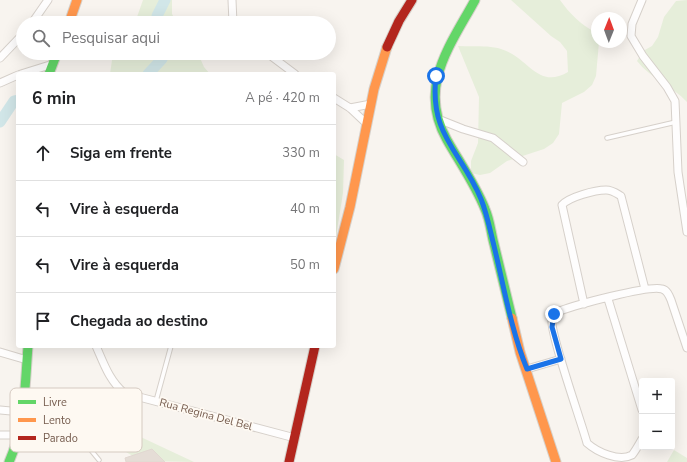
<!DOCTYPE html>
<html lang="pt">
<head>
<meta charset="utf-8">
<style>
  :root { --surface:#fff; --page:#f2f2f2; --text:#202124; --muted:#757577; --line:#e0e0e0 }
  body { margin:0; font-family:"Nunito Sans",sans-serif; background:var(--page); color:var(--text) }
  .controls { position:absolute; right:12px; bottom:12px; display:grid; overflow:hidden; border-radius:4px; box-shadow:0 4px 16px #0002 }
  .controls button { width:36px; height:36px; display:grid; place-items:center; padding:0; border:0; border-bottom:1px solid var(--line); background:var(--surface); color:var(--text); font:20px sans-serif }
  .compass { position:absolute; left:591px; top:12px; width:36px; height:36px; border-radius:50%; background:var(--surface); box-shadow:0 4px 16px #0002; rotate:1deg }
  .stop { position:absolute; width:12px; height:12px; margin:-9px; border:3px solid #1a73e8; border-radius:50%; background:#fff }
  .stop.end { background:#1a73e8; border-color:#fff; box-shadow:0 1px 4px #0008 }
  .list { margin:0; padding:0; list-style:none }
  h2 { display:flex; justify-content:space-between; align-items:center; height:52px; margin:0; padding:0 16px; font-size:17px }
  h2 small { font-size:13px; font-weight:400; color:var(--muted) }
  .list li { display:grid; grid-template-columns:26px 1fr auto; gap:12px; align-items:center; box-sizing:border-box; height:56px; padding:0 16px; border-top:1px solid var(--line) }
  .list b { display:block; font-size:15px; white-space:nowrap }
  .list em { font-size:13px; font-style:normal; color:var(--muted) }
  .icon { flex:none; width:22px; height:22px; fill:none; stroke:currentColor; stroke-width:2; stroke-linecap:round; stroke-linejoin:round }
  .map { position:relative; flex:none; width:687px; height:462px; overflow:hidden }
  .search { position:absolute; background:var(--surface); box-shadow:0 4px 16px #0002; left:16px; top:16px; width:320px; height:44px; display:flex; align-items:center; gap:10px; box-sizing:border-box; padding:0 14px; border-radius:22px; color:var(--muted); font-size:15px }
  .panel { position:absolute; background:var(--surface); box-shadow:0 4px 16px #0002; left:16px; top:72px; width:320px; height:276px; border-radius:4px }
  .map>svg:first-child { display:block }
  .green { fill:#e6eeda }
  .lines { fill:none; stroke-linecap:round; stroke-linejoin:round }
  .river { stroke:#d1e6e8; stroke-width:11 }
  .building { fill:#e5ddd6; stroke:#e1d8d1 }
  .lane-casing { stroke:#d6d0ca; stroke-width:5.5 }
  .street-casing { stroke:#d6d0ca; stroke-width:9 }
  .fast-casing { stroke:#d6d0ca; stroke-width:11 }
  .slow-casing { stroke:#d6d0ca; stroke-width:11 }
  .jam-casing { stroke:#d6d0ca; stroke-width:11 }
  .lane { stroke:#fefdfd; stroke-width:3.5 }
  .street { stroke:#fefdfd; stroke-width:7 }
  .fast { stroke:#63d668; stroke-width:9 }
  .slow { stroke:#ff974d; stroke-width:9 }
  .jam { stroke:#b3261e; stroke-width:9 }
  .route { stroke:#1a73e8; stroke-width:5 }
  .labels { text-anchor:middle; stroke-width:3.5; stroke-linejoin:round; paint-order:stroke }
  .street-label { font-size:11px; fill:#765d4f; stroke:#fef9f2 }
  .key { fill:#fef9f2; stroke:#d5cac1; stroke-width:1 }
  .key-label { font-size:11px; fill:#765d4f }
</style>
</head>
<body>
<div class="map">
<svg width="687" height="462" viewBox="0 0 687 462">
  <rect width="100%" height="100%" fill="#f8f4ef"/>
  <path class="green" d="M 143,0 L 172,0 L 172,14 L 177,23 L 131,23 L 137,17 Z
    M 511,0 L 560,0 C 569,13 582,26 597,33 L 597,42 L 599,42 L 596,76 L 592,85 L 584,92 L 562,103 L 559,134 L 553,143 L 544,149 L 507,161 L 490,173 L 480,175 L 471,173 L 471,161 L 478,143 L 479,97 L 458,46 C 472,47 488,45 501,49 C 529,57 537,90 568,72 L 567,51 L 560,42 L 551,36 Z
    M 687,0 L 687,102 C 672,86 650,78 637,61 L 643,51 L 652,46 L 658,37 L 664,17 L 676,1 Z
    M 113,53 L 210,53 L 200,58 L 204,67 L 210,74 L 110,74 Z
    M 334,154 L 344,160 L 343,193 L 334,249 Z
    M 66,390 L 94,408 L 113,424 L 194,462 L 141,461 L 68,417 L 61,409 L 60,400 Z
    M 674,450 L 687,458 L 687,462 L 667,462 Z"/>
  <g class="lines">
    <path class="river" d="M 157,23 L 157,16 L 165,0
      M 148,74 L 162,59 L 161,53
      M 0,122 L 14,101 L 18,100"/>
  </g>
  <path class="building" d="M 152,449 L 165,462 L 126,462 L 125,458 Z"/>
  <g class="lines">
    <defs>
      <path id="lane" d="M 607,138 L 676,122
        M 156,401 L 171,346
        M 33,426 L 37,422 L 90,449 L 99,460
        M 59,440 L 62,435
        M 73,448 L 77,442"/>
      <path id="street" d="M 232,0 L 233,23
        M 642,0 L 632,24 L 631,36 L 643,56 L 667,87 L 675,101 L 678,172 L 687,232
        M 32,23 L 48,0
        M 267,53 L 295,74
        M 0,58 L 23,34
        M 21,74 L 53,64
        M 0,83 L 18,75
        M 334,98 L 350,108 L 367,124
        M 350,108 L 371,104
        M 438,119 L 463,129 L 493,138 L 523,162
        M 608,299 L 642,410
        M 584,304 L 562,205 C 569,197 595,190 606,190 C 612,190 616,193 621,196 L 645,289
        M 96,346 C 104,364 109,380 124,393 L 295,438
        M 0,352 L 27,360
        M 527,369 L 561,359
        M 0,410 L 22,412
        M 0,435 L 17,435
        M 642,439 C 639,444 636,450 632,455 C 619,462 597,452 587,443 C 582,424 549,331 552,319 C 553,315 556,313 560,311 C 575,305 649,285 662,289 C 667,290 669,295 671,300 L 687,348"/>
      <path id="fast" d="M 475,0 C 450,46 417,87 447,140 C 460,163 475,184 485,209 C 490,220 491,233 494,244 C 500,269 506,294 512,318
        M 49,74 L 57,53
        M 9,462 C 25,426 25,385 28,346"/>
      <path id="slow" d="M 69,23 L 77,0
        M 334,269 L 350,207 L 374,89 L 387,47
        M 512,318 L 520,352 L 556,462"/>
      <path id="jam" d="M 387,47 L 399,21 L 412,0
        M 289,462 L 315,346"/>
    </defs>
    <use href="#lane" class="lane-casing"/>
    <use href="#street" class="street-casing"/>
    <use href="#fast" class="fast-casing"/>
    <use href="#slow" class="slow-casing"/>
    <use href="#jam" class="jam-casing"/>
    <use href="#lane" class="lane"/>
    <use href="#street" class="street"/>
    <use href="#fast" class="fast"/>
    <use href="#slow" class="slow"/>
    <use href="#jam" class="jam"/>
  </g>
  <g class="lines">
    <path class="route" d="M 436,76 C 429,135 461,151 481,199 C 487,214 490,230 494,246 C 504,287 511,330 527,369 L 561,359 L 552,327 L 554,314"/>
  </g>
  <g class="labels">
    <g class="street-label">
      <text transform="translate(206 414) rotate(15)" y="4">Rua Regina Del Bel</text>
    </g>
  </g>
  <rect x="10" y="388" width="132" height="64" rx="6" class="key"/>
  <rect x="18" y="400" width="18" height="4" fill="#63d668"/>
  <rect x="18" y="418" width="18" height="4" fill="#ff974d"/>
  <rect x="18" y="436" width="18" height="4" fill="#b3261e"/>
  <g class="key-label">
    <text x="43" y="406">Livre</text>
    <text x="43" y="424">Lento</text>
    <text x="43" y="442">Parado</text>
  </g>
</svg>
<div class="controls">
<button>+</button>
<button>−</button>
</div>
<svg class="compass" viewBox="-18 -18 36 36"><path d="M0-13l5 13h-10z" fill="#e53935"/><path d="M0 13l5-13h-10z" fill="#757577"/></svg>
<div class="stop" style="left:436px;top:76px"></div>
<div class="stop end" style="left:554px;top:314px"></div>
<div class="search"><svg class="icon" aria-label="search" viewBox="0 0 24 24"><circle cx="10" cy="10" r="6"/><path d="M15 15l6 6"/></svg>Pesquisar aqui</div>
<section class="panel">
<h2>6 min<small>A pé · 420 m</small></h2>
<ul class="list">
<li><svg class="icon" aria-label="ahead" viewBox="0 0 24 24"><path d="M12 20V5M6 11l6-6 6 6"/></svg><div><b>Siga em frente</b></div><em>330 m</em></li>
<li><svg class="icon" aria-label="left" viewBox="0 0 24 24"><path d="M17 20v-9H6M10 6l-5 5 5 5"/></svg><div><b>Vire à esquerda</b></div><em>40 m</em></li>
<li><svg class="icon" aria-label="left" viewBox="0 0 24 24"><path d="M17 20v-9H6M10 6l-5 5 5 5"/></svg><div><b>Vire à esquerda</b></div><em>50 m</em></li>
<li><svg class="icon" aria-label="arrive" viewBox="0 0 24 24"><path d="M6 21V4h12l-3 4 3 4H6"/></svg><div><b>Chegada ao destino</b></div></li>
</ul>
</section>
</div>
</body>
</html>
